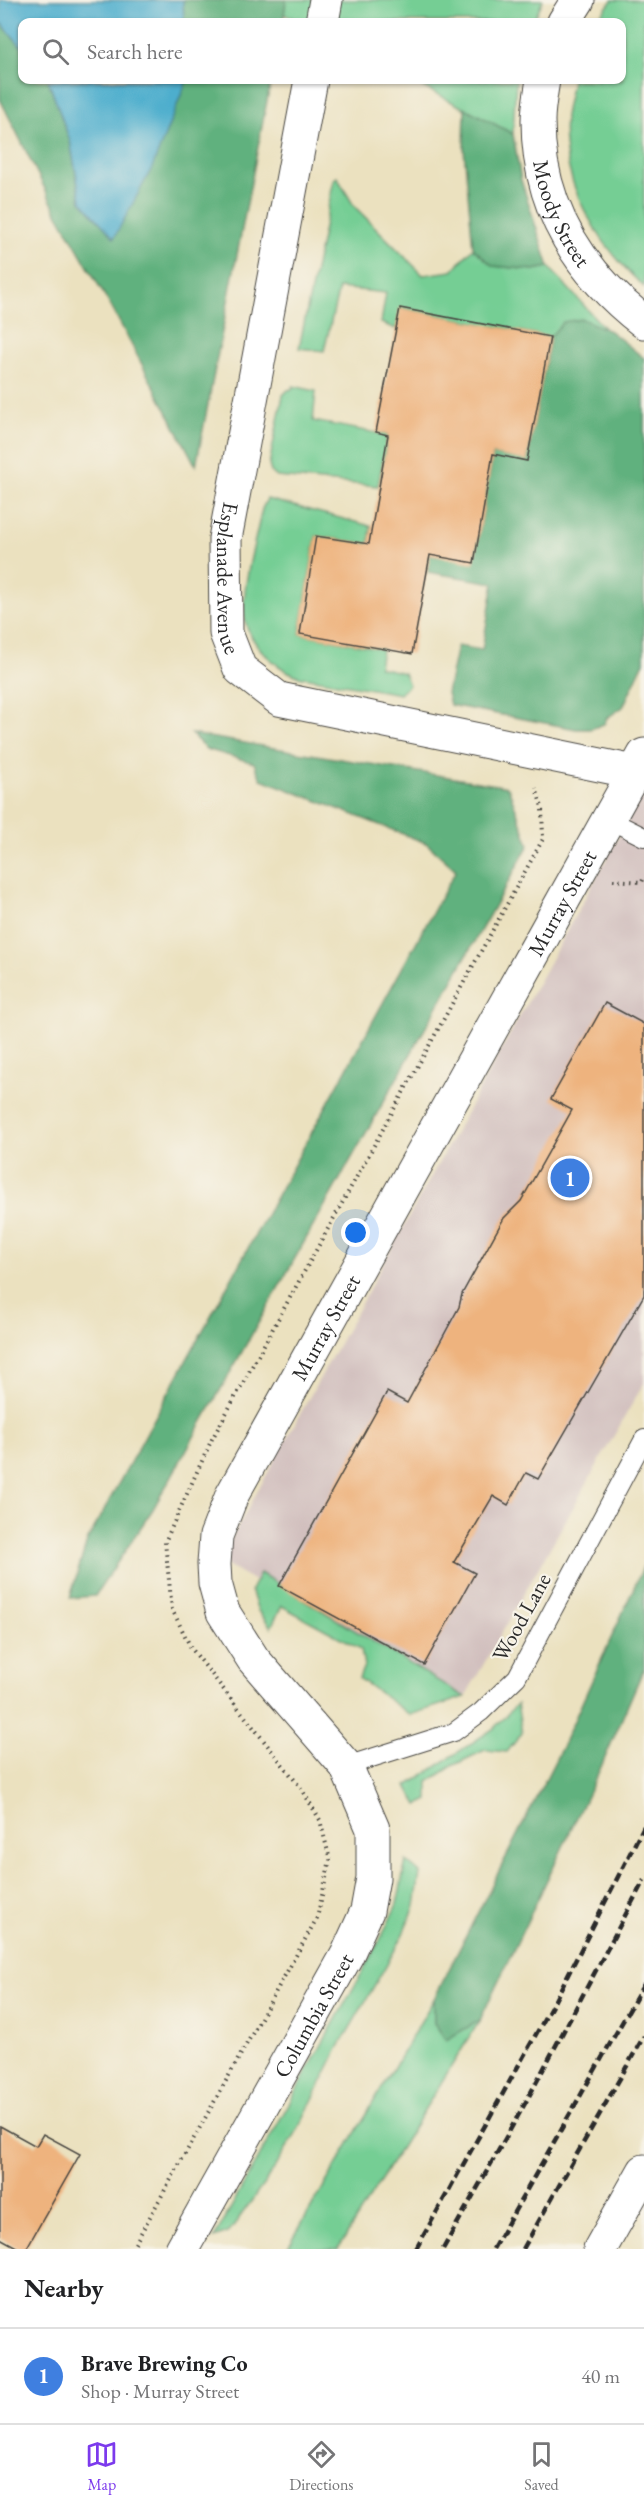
<!DOCTYPE html>
<html lang="en">
<head>
<meta charset="utf-8">
<style>
  :root { --surface:#fff; --page:#f6f6f6; --text:#202124; --muted:#757577; --line:#e0e0e0; --accent:#7c3aed }
  body { margin:0; font-family:"EB Garamond",serif; background:var(--page); color:var(--text) }
  .you { position:absolute; left:356px; top:1233px; width:21px; height:21px; margin:-15px; border:4px solid #fff; border-radius:50%; background:#1a73e8; box-shadow:0 0 0 9px #1a73e833 }
  .badge { display:grid; place-items:center; width:39px; height:39px; border-radius:50%; background:var(--accent); color:#fff; font-size:20px; font-weight:700 }
  .pin { position:absolute; translate:-50% -50%; border:3px solid #fff; box-shadow:0 2px 6px #0006 }
  .list { margin:0; padding:0; list-style:none }
  h2 { display:flex; justify-content:space-between; align-items:center; height:78px; margin:0; padding:0 24px; font-size:26px }
  h2 small { font-size:20px; font-weight:400; color:var(--muted) }
  .list li { display:grid; grid-template-columns:39px 1fr auto; gap:18px; align-items:center; box-sizing:border-box; height:96px; padding:0 24px; border-top:2px solid var(--line) }
  .list b { display:block; font-size:22px; white-space:nowrap }
  .list p { margin:0; font-size:20px; white-space:nowrap; color:var(--muted) }
  .list em { font-size:20px; font-style:normal; color:var(--muted) }
  .icon { flex:none; width:33px; height:33px; fill:none; stroke:currentColor; stroke-width:2; stroke-linecap:round; stroke-linejoin:round }
  .map { position:relative; flex:none; width:644px; height:2249px; overflow:hidden }
  .search { position:absolute; background:var(--surface); box-shadow:0 2px 4px #0004; left:18px; right:18px; top:18px; height:66px; display:flex; align-items:center; gap:15px; box-sizing:border-box; padding:0 21px; border-radius:12px; color:var(--muted); font-size:22px }
  .sheet { height:174px; background:var(--surface) }
  nav { display:flex; justify-content:space-around; align-items:center; box-sizing:border-box; height:84px; border-top:2px solid var(--line); background:var(--surface); font-size:16px; color:var(--muted) }
  nav a { display:grid; justify-items:center; gap:3px }
  nav .on { color:var(--accent) }
  .map>svg:first-child { display:block }
  .industrial { fill:#d1bfbe }
  .green { fill:#75ce94; stroke:#507c60; stroke-width:1.5 }
  .forest { fill:#60b17e; stroke:#466e54; stroke-width:1.5 }
  .water { fill:#4eaecd; stroke:#3c6c7c; stroke-width:1.5 }
  .building { fill:#eeb37e }
  .lines { fill:none; stroke-linecap:round; stroke-linejoin:round }
  .lane-casing { stroke:#484641; stroke-width:20 }
  .street-casing { stroke:#484641; stroke-width:35 }
  .secondary-casing { stroke:#484641; stroke-width:35 }
  .path { stroke:#484641; stroke-width:4; stroke-dasharray:1.5 4.5; stroke-linecap:butt }
  .lane { stroke:#fff; stroke-width:18 }
  .street { stroke:#fff; stroke-width:33 }
  .secondary { stroke:#fff; stroke-width:33 }
  .rail { stroke:#2b2b2b; stroke-width:4.5; stroke-dasharray:9 4.5; stroke-linecap:butt }
  .labels { text-anchor:middle; stroke-width:4.5; stroke-linejoin:round; paint-order:stroke }
  .street-label { font-size:22px; fill:#2b2b2b; stroke:#f7f3e8 }
</style>
</head>
<body>
<div class="map">
<svg width="644" height="2249" viewBox="0 0 644 2249">
  <rect width="100%" height="100%" fill="#f7f3e8"/>
  <filter id="ink" filterUnits="userSpaceOnUse"><feTurbulence type="fractalNoise" baseFrequency=".0167" numOctaves="2"/><feDisplacementMap in="SourceGraphic" scale="12" xChannelSelector="R" yChannelSelector="G"/><feConvolveMatrix kernelMatrix="1 2 1 2 8 2 1 2 1" color-interpolation-filters="sRGB"/></filter>
  <filter id="wash" filterUnits="userSpaceOnUse"><feTurbulence type="fractalNoise" baseFrequency=".008" numOctaves="4" result="noise"/><feDisplacementMap in="SourceGraphic" scale="24" xChannelSelector="R" yChannelSelector="G"/><feGaussianBlur stdDeviation="1.35" result="paint"/><feColorMatrix in="noise" values="0 0 0 0 0 0 0 0 0 0 0 0 0 0 0 0 0 1.4 0 .05"/><feComposite in="paint" operator="in"/></filter>
  <g filter="url(#wash)">
    <rect width="100%" height="100%" fill="#ebe1bf"/>
    <path class="industrial" d="M 644,791 L 644,1383 L 465,1697 L 219,1561 Z"/>
    <path class="green" d="M 286,0 L 543,0 L 533,22 L 300,22 L 284,14 Z
      M 612,0 L 644,0 L 644,287 C 597,243 559,184 565,116 C 567,104 570,92 572,80 L 622,80 L 622,22 L 596,22 Z
      M 410,80 L 516,80 L 513,134 Z
      M 337,177 L 354,206 L 423,275 L 452,271 L 473,248 L 493,266 L 534,270 L 549,267 L 608,332 L 563,323 L 550,337 L 401,308 L 396,329 L 381,323 L 386,293 L 339,288 L 324,351 L 299,348 L 334,179 Z
      M 293,386 L 316,391 L 313,421 L 388,435 L 378,486 L 277,477 L 271,472 L 269,465 L 283,395 L 288,390 L 292,389 Z
      M 267,499 L 371,526 L 369,544 L 316,536 L 300,634 L 382,649 L 379,667 L 404,673 L 409,685 L 400,694 L 298,676 C 276,668 250,645 245,620 C 240,591 256,539 262,509 Z
      M 260,1573 L 465,1697 L 410,1715 L 359,1678 L 364,1666 L 361,1649 L 282,1606 L 271,1627 L 258,1611 L 251,1590 Z
      M 517,1704 L 522,1733 L 507,1752 L 485,1750 L 454,1765 L 428,1782 L 428,1800 L 418,1805 L 407,1786 L 493,1729 Z
      M 406,1861 L 420,1873 L 415,1906 L 399,1943 L 340,2045 L 296,2133 L 266,2181 L 228,2233 L 214,2238 L 379,1942 L 397,1904 Z
      M 434,1999 L 434,2023 L 446,2039 L 480,2020 L 338,2249 L 287,2249 Z"/>
    <path class="forest" d="M 183,0 L 286,0 L 283,22 L 184,22 Z
      M 0,22 L 22,47 L 22,80 L 48,80 L 70,141 L 81,201 L 187,80 L 271,80 L 196,466 L 113,310 L 57,213 L 0,99 Z
      M 465,108 L 513,134 L 521,180 L 549,267 L 534,270 L 493,266 L 473,248 L 464,149 Z
      M 582,319 L 610,331 L 644,358 L 644,662 L 623,707 L 607,718 L 604,724 L 591,729 L 576,729 L 450,705 L 447,693 L 457,646 L 482,650 L 494,583 L 427,572 L 430,555 L 474,562 L 493,454 L 527,460 L 550,337 L 563,322 Z
      M 191,734 L 508,787 L 529,845 L 153,1509 L 95,1596 L 70,1598 L 87,1541 L 456,870 L 426,843 L 261,779 L 254,763 L 206,749 Z
      M 644,1565 L 644,1668 L 601,1767 L 480,2020 L 446,2040 L 434,2023 L 434,1999 L 563,1745 Z"/>
    <path class="water" d="M 0,0 L 183,0 L 184,22 L 22,22 L 22,47 L 0,22 Z
      M 48,80 L 187,80 L 152,168 L 114,238 L 81,201 L 70,141 Z"/>
    <g id="blocks">
      <path class="building" d="M 400,308 L 550,337 L 527,461 L 493,454 L 474,563 L 430,555 L 412,654 L 300,634 L 316,536 L 369,544 L 388,435 L 376,432 Z
        M 605,1003 L 644,1024 L 644,1295 L 538,1479 L 526,1473 L 508,1505 L 493,1496 L 454,1562 L 475,1573 L 424,1665 L 279,1586 L 387,1392 L 407,1403 L 459,1307 L 462,1294 L 504,1218 L 521,1201 L 572,1110 L 551,1099 Z
        M 0,2126 L 36,2146 L 43,2134 L 80,2154 L 26,2249 L 20,2249 L 0,2238 Z"/>
    </g>
  </g>
  <g filter="url(#ink)">
    <use href="#blocks" fill-opacity="0" stroke="#484641" stroke-width="1.5"/>
    <g class="lines">
      <defs>
        <path id="lane" d="M 608,819 L 644,837
          M 346,1766 L 454,1732 L 481,1712 L 517,1677 L 644,1439"/>
        <g id="street">
          <path d="M 322,22 L 326,0"/>
          <path id="s1" d="M 311,80 L 225,539 L 226,633 L 240,669 L 279,699 L 634,772"/>
          <path id="s2" d="M 182,2249 L 347,1955 L 367,1911 L 373,1878 L 373,1829 L 346,1766 L 253,1659 L 223,1612 L 215,1583 L 214,1564 L 216,1536 L 232,1495 L 644,755"/>
        </g>
        <g id="secondary">
          <path d="M 564,22 L 578,0"/>
          <path id="s3" d="M 543,80 C 541,93 538,107 538,121 C 538,206 578,271 644,322"/>
          <path d="M 600,2249 L 644,2171"/>
        </g>
      </defs>
      <use href="#lane" class="lane-casing"/>
      <use href="#street" class="street-casing"/>
      <use href="#secondary" class="secondary-casing"/>
      <path class="path" d="M 613,880 L 642,882 L 644,877
        M 132,2249 L 317,1918 L 330,1860 L 320,1820 L 301,1788 L 191,1648 L 172,1609 L 165,1542 L 212,1439 L 543,839 L 542,807 L 536,788"/>
      <use href="#lane" class="lane"/>
      <use href="#street" class="street"/>
      <use href="#secondary" class="secondary"/>
      <path class="rail" d="M 416,2249 L 554,2002 L 644,1826
        M 443,2249 L 528,2098 L 644,1880
        M 493,2249 L 644,1984
        M 523,2249 L 644,2036"/>
    </g>
  </g>
  <g class="labels">
    <g class="street-label">
      <text dy="8" stroke="none"><textPath href="#s3" startOffset="138">Moody Street</textPath></text>
      <text dy="8" stroke="none"><textPath href="#s1" startOffset="506">Esplanade Avenue</textPath></text>
      <text dy="8" stroke="none"><textPath href="#s2" startOffset="1533">Murray Street</textPath></text>
      <text dy="8" stroke="none"><textPath href="#s2" startOffset="1047">Murray Street</textPath></text>
      <text transform="translate(521 1617) rotate(-61)" y="8">Wood Lane</text>
      <text dy="8" stroke="none"><textPath href="#s2" startOffset="268">Columbia Street</textPath></text>
    </g>
  </g>
</svg>
<div class="you"></div>
<div class="pin badge" style="left:570px;top:1178px;background:#3f7fe0">1</div>
<div class="search"><svg class="icon" aria-label="search" viewBox="0 0 24 24"><circle cx="10" cy="10" r="6"/><path d="M15 15l6 6"/></svg>Search here</div>
</div>
<section class="sheet">
<h2>Nearby<small></small></h2>
<ul class="list">
<li><span class="badge" style="background:#3f7fe0">1</span><div><b>Brave Brewing Co</b><p>Shop · Murray Street</p></div><em>40 m</em></li>
</ul>
</section>
<nav>
<a class="on"><svg class="icon" aria-label="map" viewBox="0 0 24 24"><path d="M3 6l6-2 6 2 6-2v14l-6 2-6-2-6 2zM9 4v14M15 6v14"/></svg>Map</a>
<a><svg class="icon" aria-label="directions" viewBox="0 0 24 24"><path d="M12 3l9 9-9 9-9-9zM9 14v-3h6M13 9l2 2-2 2"/></svg>Directions</a>
<a><svg class="icon" aria-label="saved" viewBox="0 0 24 24"><path d="M7 4h10v16l-5-4-5 4z"/></svg>Saved</a>
</nav>
</body>
</html>
